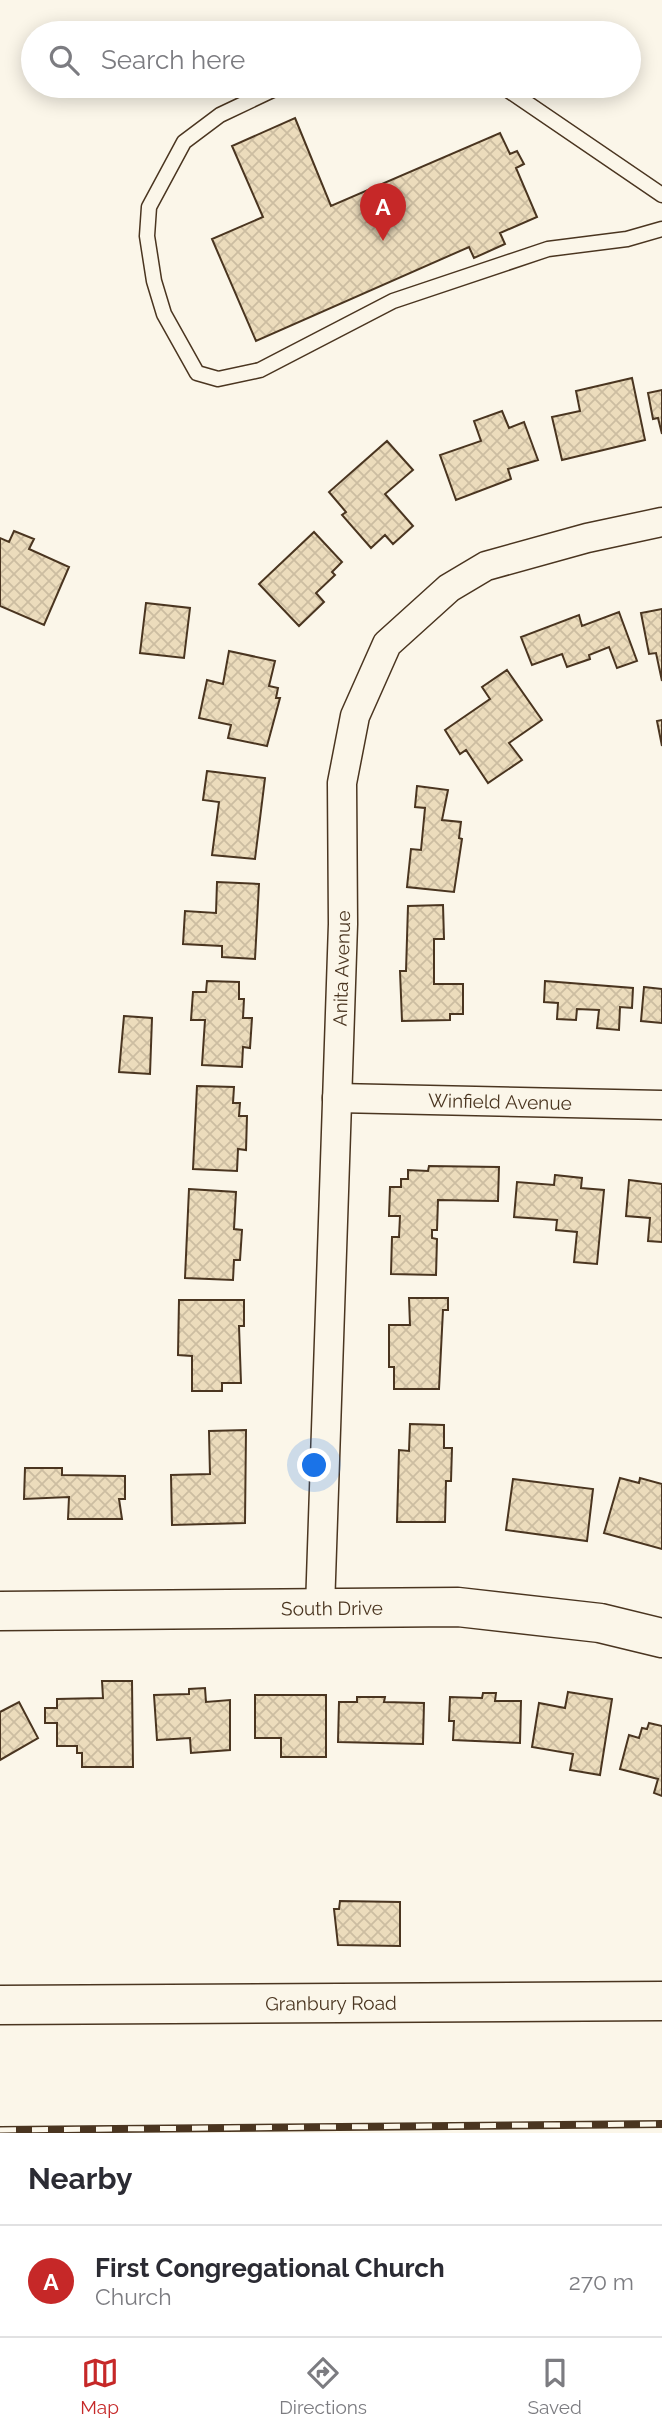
<!DOCTYPE html>
<html lang="en">
<head>
<meta charset="utf-8">
<style>
  :root { --surface:#fff; --page:#f2f2f3; --text:#2b2b33; --muted:#7c7c81; --line:#e1e1e2; --accent:#c62828 }
  body { margin:0; font-family:Raleway,sans-serif; background:var(--page); color:var(--text) }
  .you { position:absolute; left:315px; top:1466px; width:24px; height:24px; margin:-18px; border:5px solid #fff; border-radius:50%; background:#1a73e8; box-shadow:0 0 0 10px #1a73e833 }
  .badge { display:grid; place-items:center; width:46px; height:46px; border-radius:50%; background:var(--accent); color:#fff; font-size:23px; font-weight:700 }
  .pin { position:absolute; translate:-50% -58px; filter:drop-shadow(0 2px 4px #0008) }
  .pin::after { content:''; position:absolute; top:37px; width:24px; height:21px; background:inherit; clip-path:polygon(0 0,100% 0,50% 100%) }
  .list { margin:0; padding:0; list-style:none }
  h2 { display:flex; justify-content:space-between; align-items:center; height:91px; margin:0; padding:0 28px; font-size:30px }
  h2 small { font-size:23px; font-weight:400; color:var(--muted) }
  .list li { display:grid; grid-template-columns:46px 1fr auto; gap:21px; align-items:center; box-sizing:border-box; height:112px; padding:0 28px; border-top:2px solid var(--line) }
  .list b { display:block; font-size:26px; white-space:nowrap }
  .list p { margin:0; font-size:23px; white-space:nowrap; color:var(--muted) }
  .list em { font-size:23px; font-style:normal; color:var(--muted) }
  .icon { flex:none; width:38px; height:38px; fill:none; stroke:currentColor; stroke-width:2; stroke-linecap:round; stroke-linejoin:round }
  .map { position:relative; flex:none; width:662px; height:2133px; overflow:hidden }
  .search { position:absolute; background:var(--surface); box-shadow:0 4px 18px #0003; left:21px; right:21px; top:21px; height:77px; display:flex; align-items:center; gap:18px; box-sizing:border-box; padding:0 24px; border-radius:38px; color:var(--muted); font-size:26px }
  .sheet { height:203px; background:var(--surface) }
  nav { display:flex; justify-content:space-around; align-items:center; box-sizing:border-box; height:98px; border-top:2px solid var(--line); background:var(--surface); font-size:19px; color:var(--muted) }
  nav a { display:grid; justify-items:center; gap:4px }
  nav .on { color:var(--accent) }
  .map>svg:first-child { display:block }
  .building { fill:url(#building-cross-hatch); stroke:#4a3520; stroke-width:2 }
  .lines { fill:none; stroke-linecap:round; stroke-linejoin:round }
  .lane-casing { stroke:#4a3520; stroke-width:17 }
  .street-casing { stroke:#4a3520; stroke-width:31 }
  .secondary-casing { stroke:#4a3520; stroke-width:41 }
  .lane { stroke:#fbf6e9; stroke-width:14 }
  .street { stroke:#fbf6e9; stroke-width:28 }
  .secondary { stroke:#fbf6e9; stroke-width:38 }
  .rail-casing { stroke:#4a3520; stroke-width:8 }
  .rail { stroke:#fbf6e9; stroke-width:5; stroke-dasharray:16; stroke-linecap:butt }
  .labels { text-anchor:middle; stroke-width:5; stroke-linejoin:round; paint-order:stroke }
  .street-label { font-size:19px; fill:#4a3520; stroke:#fbf6e9 }
</style>
</head>
<body>
<div class="map">
<svg width="662" height="2133" viewBox="0 0 662 2133">
  <defs>
    <pattern id="building-cross-hatch" width="8" height="8" patternUnits="userSpaceOnUse" patternTransform="scale(1.75)"><rect width="8" height="8" fill="#ecdcbc"/><path d="M0 0l8 8M0 8l8-8" fill="none" stroke="#ccbda1"/></pattern>
  </defs>
  <rect width="100%" height="100%" fill="#fbf6e9"/>
  <path class="building" d="M 295,118 L 331,206 L 500,133 L 510,154 L 517,151 L 524,164 L 516,168 L 537,217 L 500,233 L 505,244 L 474,258 L 469,247 L 256,341 L 212,239 L 263,217 L 232,146 Z
    M 632,378 L 645,440 L 562,460 L 552,417 L 580,411 L 576,391 Z
    M 662,390 L 662,434 L 658,418 L 653,419 L 648,393 Z
    M 502,411 L 509,428 L 524,422 L 538,460 L 508,469 L 511,479 L 456,500 L 440,455 L 481,441 L 474,421 Z
    M 387,441 L 413,470 L 385,494 L 413,526 L 393,544 L 385,535 L 371,548 L 342,515 L 346,512 L 329,492 Z
    M 14,531 L 34,539 L 29,549 L 69,567 L 44,625 L 0,606 L 0,538 L 9,542 Z
    M 314,532 L 342,562 L 332,572 L 335,575 L 316,593 L 324,602 L 299,626 L 259,584 Z
    M 146,603 L 190,608 L 184,658 L 140,653 Z
    M 662,609 L 662,681 L 656,653 L 649,654 L 641,613 Z
    M 619,612 L 637,661 L 617,668 L 609,647 L 589,655 L 590,659 L 567,667 L 562,654 L 532,665 L 521,637 L 579,615 L 582,626 Z
    M 229,651 L 275,661 L 269,686 L 278,688 L 276,698 L 280,698 L 267,746 L 228,738 L 231,725 L 199,718 L 207,680 L 223,684 Z
    M 507,670 L 542,720 L 509,743 L 522,760 L 488,783 L 466,750 L 460,754 L 445,730 L 490,699 L 482,687 Z
    M 662,720 L 662,746 L 657,721 Z
    M 207,771 L 265,778 L 255,859 L 212,855 L 219,802 L 203,800 Z
    M 417,786 L 448,790 L 442,820 L 461,822 L 459,838 L 462,839 L 454,892 L 407,887 L 411,849 L 421,850 L 425,808 L 415,807 Z
    M 217,882 L 259,884 L 255,959 L 222,957 L 222,946 L 183,944 L 185,911 L 216,913 Z
    M 443,905 L 444,939 L 434,939 L 434,984 L 463,984 L 463,1014 L 450,1014 L 450,1020 L 402,1021 L 400,971 L 406,971 L 408,906 Z
    M 207,981 L 239,982 L 239,999 L 244,999 L 243,1018 L 252,1018 L 250,1048 L 243,1047 L 242,1067 L 202,1065 L 205,1020 L 191,1020 L 193,992 L 206,992 Z
    M 545,981 L 633,988 L 632,1008 L 620,1007 L 619,1030 L 597,1028 L 599,1010 L 577,1009 L 576,1020 L 557,1019 L 558,1003 L 544,1002 Z
    M 644,987 L 662,989 L 662,1023 L 641,1021 Z
    M 124,1016 L 152,1018 L 150,1074 L 119,1072 Z
    M 197,1086 L 234,1087 L 233,1103 L 240,1103 L 239,1116 L 247,1116 L 246,1150 L 238,1149 L 237,1171 L 193,1169 Z
    M 429,1166 L 499,1167 L 498,1201 L 438,1200 L 437,1230 L 432,1230 L 432,1238 L 437,1239 L 436,1275 L 391,1274 L 392,1237 L 399,1237 L 400,1216 L 389,1216 L 390,1187 L 401,1187 L 401,1179 L 408,1179 L 408,1170 L 428,1171 Z
    M 555,1175 L 582,1178 L 581,1188 L 604,1190 L 597,1264 L 574,1262 L 577,1232 L 556,1230 L 557,1220 L 514,1217 L 517,1182 L 554,1185 Z
    M 629,1180 L 662,1184 L 662,1242 L 648,1241 L 650,1218 L 626,1216 Z
    M 189,1189 L 236,1192 L 234,1229 L 242,1230 L 240,1260 L 234,1260 L 233,1280 L 185,1278 Z
    M 409,1298 L 448,1298 L 448,1310 L 443,1310 L 439,1389 L 394,1389 L 394,1367 L 389,1367 L 389,1325 L 410,1325 Z
    M 179,1300 L 244,1300 L 244,1326 L 239,1326 L 241,1383 L 222,1383 L 222,1391 L 192,1391 L 192,1356 L 178,1355 Z
    M 410,1424 L 444,1425 L 444,1448 L 452,1448 L 451,1481 L 446,1481 L 445,1522 L 397,1522 L 399,1450 L 409,1451 Z
    M 246,1430 L 245,1523 L 172,1525 L 171,1475 L 210,1474 L 209,1431 Z
    M 25,1468 L 62,1468 L 62,1475 L 125,1476 L 125,1499 L 119,1499 L 122,1519 L 68,1519 L 69,1497 L 24,1499 Z
    M 620,1478 L 639,1483 L 640,1478 L 662,1484 L 662,1549 L 604,1533 Z
    M 513,1479 L 593,1489 L 587,1541 L 506,1530 Z
    M 102,1681 L 132,1681 L 133,1767 L 82,1767 L 82,1753 L 77,1753 L 77,1746 L 57,1746 L 57,1723 L 45,1723 L 45,1708 L 57,1708 L 57,1699 L 103,1698 Z
    M 205,1688 L 206,1702 L 230,1700 L 230,1750 L 191,1753 L 190,1738 L 157,1740 L 154,1695 L 189,1694 L 189,1689 Z
    M 568,1692 L 612,1699 L 600,1775 L 570,1770 L 573,1754 L 532,1747 L 539,1703 L 565,1708 Z
    M 483,1693 L 496,1693 L 495,1701 L 521,1701 L 520,1743 L 453,1740 L 454,1721 L 449,1721 L 450,1697 L 482,1698 Z
    M 255,1695 L 326,1695 L 326,1757 L 281,1757 L 281,1738 L 255,1738 Z
    M 357,1697 L 385,1697 L 384,1702 L 424,1703 L 423,1744 L 338,1742 L 339,1702 L 357,1702 Z
    M 19,1702 L 38,1738 L 0,1760 L 0,1712 Z
    M 649,1723 L 662,1726 L 662,1796 L 654,1793 L 658,1779 L 620,1769 L 629,1735 L 639,1738 L 642,1728 L 647,1729 Z
    M 340,1901 L 400,1902 L 400,1946 L 338,1945 L 334,1909 L 339,1909 Z"/>
  <g class="lines">
    <defs>
      <path id="lane" d="M 281,86 L 220,115 L 184,142 L 149,207 L 147,236 L 154,281 L 164,314 L 197,373 L 218,379 L 260,370 L 393,301 L 548,249 L 627,239 L 662,229
        M 502,86 L 662,195"/>
      <g id="street">
        <path id="s1" d="M 337,1098 L 662,1105"/>
        <path id="s2" d="M 320,1608 L 343,924 L 342,783 L 355,716 L 387,644 L 449,588 L 486,566 L 587,538 L 662,522"/>
      </g>
      <g id="secondary">
        <path id="s3" d="M 0,1611 L 458,1607 L 600,1623 L 662,1638"/>
        <path id="s4" d="M 0,2005 L 662,2001"/>
      </g>
    </defs>
    <use href="#lane" class="lane-casing"/>
    <use href="#street" class="street-casing"/>
    <use href="#secondary" class="secondary-casing"/>
    <use href="#lane" class="lane"/>
    <use href="#street" class="street"/>
    <use href="#secondary" class="secondary"/>
    <defs>
      <path id="rail" d="M 0,2130 L 662,2124"/>
    </defs>
    <use href="#rail" class="rail-casing"/>
    <use href="#rail" class="rail"/>
  </g>
  <g class="labels">
    <g class="street-label">
      <text dy="7" stroke="none"><textPath href="#s2" startOffset="640">Anita Avenue</textPath></text>
      <text dy="7" stroke="none"><textPath href="#s1" startOffset="163">Winfield Avenue</textPath></text>
      <text dy="7" stroke="none"><textPath href="#s3" startOffset="332">South Drive</textPath></text>
      <text dy="7" stroke="none"><textPath href="#s4" startOffset="331">Granbury Road</textPath></text>
    </g>
  </g>
</svg>
<div class="you"></div>
<div class="pin badge" style="left:383px;top:241px">A</div>
<div class="search"><svg class="icon" aria-label="search" viewBox="0 0 24 24"><circle cx="10" cy="10" r="6"/><path d="M15 15l6 6"/></svg>Search here</div>
</div>
<section class="sheet">
<h2>Nearby<small></small></h2>
<ul class="list">
<li><span class="badge">A</span><div><b>First Congregational Church</b><p>Church</p></div><em>270 m</em></li>
</ul>
</section>
<nav>
<a class="on"><svg class="icon" aria-label="map" viewBox="0 0 24 24"><path d="M3 6l6-2 6 2 6-2v14l-6 2-6-2-6 2zM9 4v14M15 6v14"/></svg>Map</a>
<a><svg class="icon" aria-label="directions" viewBox="0 0 24 24"><path d="M12 3l9 9-9 9-9-9zM9 14v-3h6M13 9l2 2-2 2"/></svg>Directions</a>
<a><svg class="icon" aria-label="saved" viewBox="0 0 24 24"><path d="M7 4h10v16l-5-4-5 4z"/></svg>Saved</a>
</nav>
</body>
</html>
